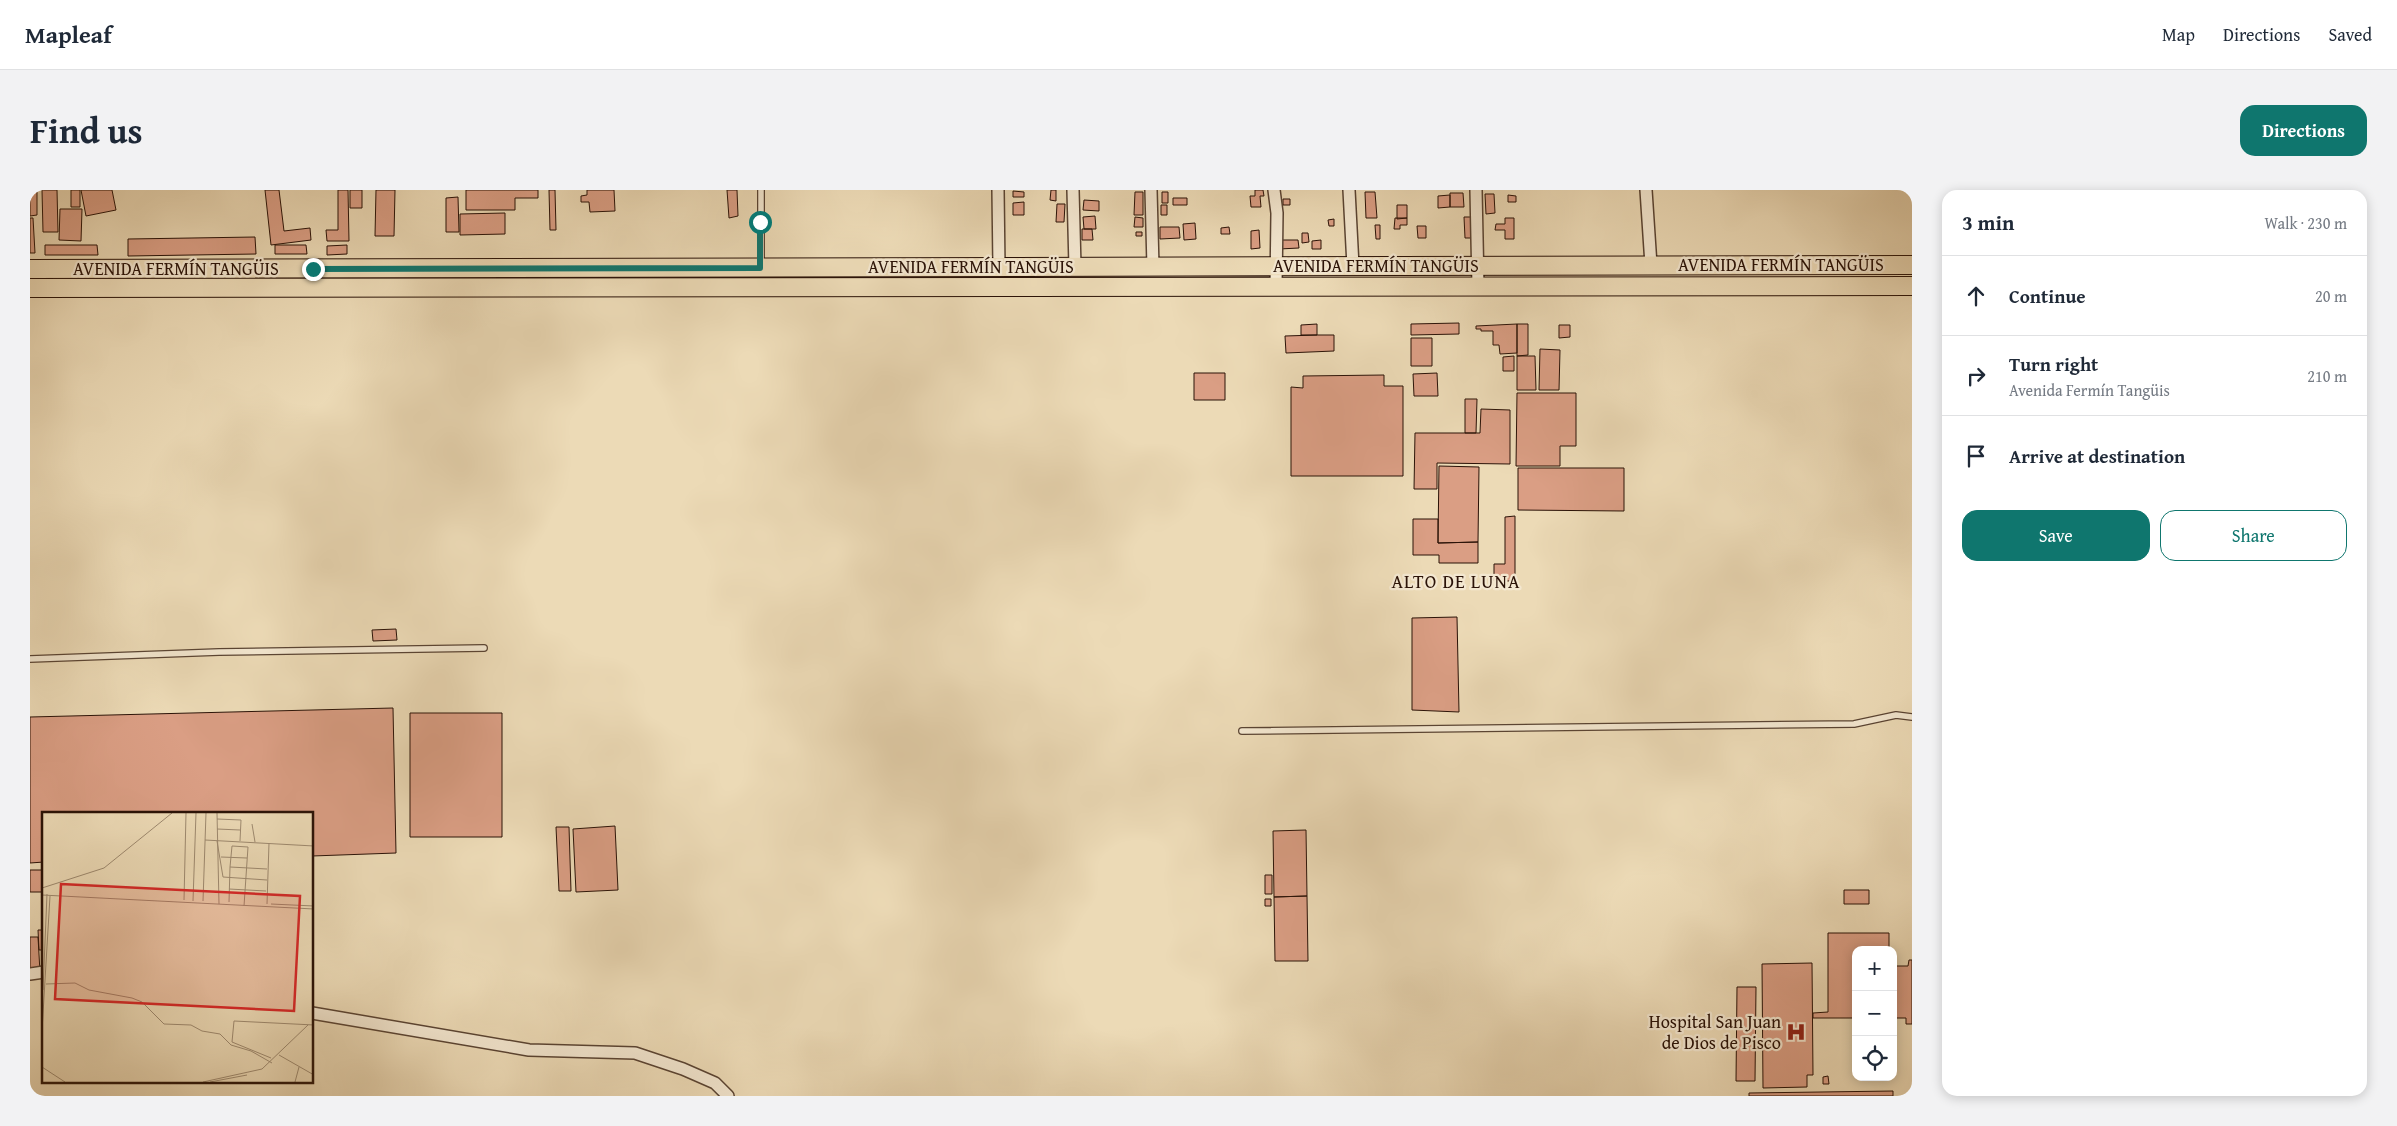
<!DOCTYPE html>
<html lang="en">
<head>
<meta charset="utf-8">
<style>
  :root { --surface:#fff; --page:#f2f2f3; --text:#1f2937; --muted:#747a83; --line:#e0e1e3; --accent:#0f766e }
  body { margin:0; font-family:"Gentium Book Plus",serif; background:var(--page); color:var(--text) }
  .controls { position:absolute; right:15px; bottom:15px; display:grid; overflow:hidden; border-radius:10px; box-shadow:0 2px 12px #0003 }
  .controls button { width:45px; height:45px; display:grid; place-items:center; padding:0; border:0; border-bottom:1px solid var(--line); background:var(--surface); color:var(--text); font:25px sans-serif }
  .stop { position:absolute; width:15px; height:15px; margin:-11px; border:4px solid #0f766e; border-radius:50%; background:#fff }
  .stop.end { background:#0f766e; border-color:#fff; box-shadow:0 1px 5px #0008 }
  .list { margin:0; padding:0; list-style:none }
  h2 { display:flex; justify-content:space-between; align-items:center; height:65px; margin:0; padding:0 20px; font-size:21px }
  h2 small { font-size:16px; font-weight:400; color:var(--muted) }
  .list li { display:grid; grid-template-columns:32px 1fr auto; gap:15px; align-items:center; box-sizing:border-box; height:80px; padding:0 20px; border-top:1px solid var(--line) }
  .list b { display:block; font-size:19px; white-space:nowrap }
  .list p { margin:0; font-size:16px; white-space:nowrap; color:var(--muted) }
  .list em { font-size:16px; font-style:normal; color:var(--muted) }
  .actions { display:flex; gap:10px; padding:15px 20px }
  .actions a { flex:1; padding:11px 0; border:1px solid var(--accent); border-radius:15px; text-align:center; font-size:18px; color:var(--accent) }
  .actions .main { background:var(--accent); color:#fff }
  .icon { flex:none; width:28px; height:28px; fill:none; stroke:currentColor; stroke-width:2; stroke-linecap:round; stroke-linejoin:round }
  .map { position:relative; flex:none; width:1882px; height:906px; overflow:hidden; border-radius:15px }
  header { display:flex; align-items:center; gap:30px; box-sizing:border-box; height:70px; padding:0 25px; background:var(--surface); border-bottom:1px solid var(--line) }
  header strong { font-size:24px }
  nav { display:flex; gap:28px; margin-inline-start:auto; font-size:18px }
  .intro { display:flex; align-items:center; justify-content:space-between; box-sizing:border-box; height:120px; padding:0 30px }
  h1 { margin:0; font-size:35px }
  .button { padding:12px 22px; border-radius:15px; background:var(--accent); color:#fff; font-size:18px; font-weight:700 }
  main { display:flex; gap:30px; padding:0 30px }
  aside { flex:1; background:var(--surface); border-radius:15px; box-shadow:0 2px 12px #0003 }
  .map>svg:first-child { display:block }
  .building { fill:#da9e84; stroke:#2a1207 }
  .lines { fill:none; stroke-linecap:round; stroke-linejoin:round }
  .service-casing { stroke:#5a4433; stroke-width:8 }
  .minor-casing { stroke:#5a4433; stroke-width:14 }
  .primary-casing { stroke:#2a1207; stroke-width:20 }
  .service { stroke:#f3e7d0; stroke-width:5.5 }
  .minor { stroke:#f3e7d0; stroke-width:11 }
  .primary { stroke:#ecdab6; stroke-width:18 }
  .route { stroke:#0f766e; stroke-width:6 }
  .labels { text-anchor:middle; stroke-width:4.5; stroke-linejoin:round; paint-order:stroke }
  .street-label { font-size:18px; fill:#2a1207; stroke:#f3e7d0 }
  .poi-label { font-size:18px; fill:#2a1207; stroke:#f3e7d0; text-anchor:end }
  .neighbourhood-label { font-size:19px; letter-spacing:1px; fill:#2a1207; stroke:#f3e7d0 }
  .inset-road { fill:none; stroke:#9e8a70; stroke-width:1 }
  .view { fill:#d62828; fill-opacity:0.15; stroke:#d62828; stroke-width:2.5 }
  .inset-edge { fill:none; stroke:#2a1207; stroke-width:2.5 }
</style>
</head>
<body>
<header>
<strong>Mapleaf</strong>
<nav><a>Map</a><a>Directions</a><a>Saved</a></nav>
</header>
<div class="intro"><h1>Find us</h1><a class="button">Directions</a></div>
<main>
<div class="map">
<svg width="1882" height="906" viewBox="0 0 1882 906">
  <rect width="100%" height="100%" fill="#ecdab6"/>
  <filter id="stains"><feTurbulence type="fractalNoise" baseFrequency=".004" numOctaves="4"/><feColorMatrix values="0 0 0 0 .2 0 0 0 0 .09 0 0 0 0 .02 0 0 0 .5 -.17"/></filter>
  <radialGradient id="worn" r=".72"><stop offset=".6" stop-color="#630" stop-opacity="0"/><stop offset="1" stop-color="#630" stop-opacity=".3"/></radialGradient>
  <path class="building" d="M 0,0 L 7,0 L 7,25 L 0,26 Z
    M 12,0 L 27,0 L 28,42 L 13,42 Z
    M 41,0 L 50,0 L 50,17 L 41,17 Z
    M 51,0 L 82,0 L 86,20 L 56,26 Z
    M 235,0 L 249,0 L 254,41 L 280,38 L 281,50 L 241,55 Z
    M 308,0 L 318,0 L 319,51 L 297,51 L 296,40 L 308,40 Z
    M 320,0 L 332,0 L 332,18 L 320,18 Z
    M 346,0 L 365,0 L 364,46 L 345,46 Z
    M 436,0 L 508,0 L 508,8 L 485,8 L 485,20 L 436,20 Z
    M 519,0 L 525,0 L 526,40 L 520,40 Z
    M 557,0 L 584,0 L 585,21 L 560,22 L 559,12 L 551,12 L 551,6 L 557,5 Z
    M 697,0 L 707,0 L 708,26 L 699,28 Z
    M 1021,0 L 1026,0 L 1026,11 L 1020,10 Z
    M 1225,0 L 1233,0 L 1234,6 L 1230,6 L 1231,17 L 1221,17 L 1220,6 L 1225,6 Z
    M 983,1 L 994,2 L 994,7 L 983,7 Z
    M 1105,2 L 1113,2 L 1113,25 L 1104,25 Z
    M 1132,2 L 1138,2 L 1138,13 L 1132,13 Z
    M 1335,2 L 1345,2 L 1347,28 L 1336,28 Z
    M 1420,3 L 1433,3 L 1434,17 L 1420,17 Z
    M 1455,4 L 1464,4 L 1465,23 L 1456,24 Z
    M 1420,5 L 1420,17 L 1408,18 L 1408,6 Z
    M 1478,5 L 1486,6 L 1486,12 L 1478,12 Z
    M 428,7 L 429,42 L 416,42 L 416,8 Z
    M 1143,8 L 1157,8 L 1157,15 L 1143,15 Z
    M 1253,9 L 1260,9 L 1260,15 L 1253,15 Z
    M 1054,10 L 1069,11 L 1069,21 L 1053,20 Z
    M 994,12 L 994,25 L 983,25 L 983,13 Z
    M 1027,14 L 1035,14 L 1034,32 L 1026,32 Z
    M 1131,15 L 1137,15 L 1137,25 L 1131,25 Z
    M 1367,15 L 1377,15 L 1377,28 L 1367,29 Z
    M 30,19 L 52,19 L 51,51 L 29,50 Z
    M 475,23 L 475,44 L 430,45 L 430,24 Z
    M 1065,26 L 1066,39 L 1054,39 L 1053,27 Z
    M 1105,27 L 1113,28 L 1113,37 L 1104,37 Z
    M 1434,27 L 1441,27 L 1442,48 L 1435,48 Z
    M 0,28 L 3,28 L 5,63 L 0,63 Z
    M 1365,28 L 1377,28 L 1377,35 L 1370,35 L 1370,39 L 1364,39 Z
    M 1475,28 L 1484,28 L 1484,49 L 1475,49 L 1475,40 L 1465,40 L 1466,34 L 1475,34 Z
    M 1304,29 L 1304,36 L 1299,36 L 1298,30 Z
    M 1165,33 L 1166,49 L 1154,50 L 1153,34 Z
    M 1345,35 L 1350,35 L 1350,49 L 1346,49 Z
    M 1387,36 L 1396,36 L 1396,48 L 1388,48 Z
    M 1130,37 L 1149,37 L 1150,48 L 1130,49 Z
    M 1199,37 L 1200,44 L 1191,44 L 1191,38 Z
    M 1052,39 L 1062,39 L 1063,50 L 1052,50 Z
    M 1229,40 L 1230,58 L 1221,59 L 1221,41 Z
    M 1106,42 L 1112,42 L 1112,46 L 1106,46 Z
    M 1272,43 L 1278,43 L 1279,52 L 1272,53 Z
    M 225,47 L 226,64 L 98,66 L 98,49 Z
    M 1249,50 L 1268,50 L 1269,58 L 1249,59 Z
    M 1291,50 L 1291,59 L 1282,59 L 1282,51 Z
    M 15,55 L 67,55 L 68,65 L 15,65 Z
    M 245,55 L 276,55 L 277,64 L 245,64 Z
    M 317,55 L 317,64 L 297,65 L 297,56 Z
    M 1429,133 L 1429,144 L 1381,145 L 1381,134 Z
    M 1287,134 L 1287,145 L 1271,145 L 1271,135 Z
    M 1487,134 L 1498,134 L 1498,165 L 1487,166 Z
    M 1487,134 L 1487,163 L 1470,164 L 1469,155 L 1463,155 L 1463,141 L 1451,141 L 1451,139 L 1446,139 L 1446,136 Z
    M 1529,135 L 1540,135 L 1540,147 L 1529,148 Z
    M 1287,145 L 1304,145 L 1304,161 L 1256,163 L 1255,146 Z
    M 1381,148 L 1402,148 L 1402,176 L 1381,176 Z
    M 1510,159 L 1530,160 L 1529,200 L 1509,200 Z
    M 1484,166 L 1484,181 L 1473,181 L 1473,167 Z
    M 1487,166 L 1505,166 L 1506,200 L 1487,200 Z
    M 1164,183 L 1195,183 L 1195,210 L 1164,210 Z
    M 1407,183 L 1408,206 L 1384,206 L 1383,184 Z
    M 1354,185 L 1354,196 L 1373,196 L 1373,286 L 1261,286 L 1261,197 L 1273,198 L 1273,186 Z
    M 1487,203 L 1546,203 L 1546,256 L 1530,256 L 1530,276 L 1486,276 Z
    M 1435,209 L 1447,209 L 1446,243 L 1435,243 Z
    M 1451,219 L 1480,220 L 1480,274 L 1407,273 L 1407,299 L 1384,299 L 1385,243 L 1450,243 Z
    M 1409,276 L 1449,277 L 1448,352 L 1408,353 Z
    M 1488,278 L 1594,278 L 1594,321 L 1488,320 Z
    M 1485,326 L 1485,391 L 1464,391 L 1464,374 L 1475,374 L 1475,327 Z
    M 1383,329 L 1408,329 L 1408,353 L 1448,352 L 1448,373 L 1409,373 L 1409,365 L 1383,365 Z
    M 1427,427 L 1429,522 L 1382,520 L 1382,428 Z
    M 366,439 L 367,450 L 343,451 L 342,440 Z
    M 363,518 L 366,663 L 282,666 L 282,624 L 14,624 L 14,672 L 0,673 L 0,527 Z
    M 380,523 L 472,523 L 472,647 L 380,647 Z
    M 585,636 L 588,700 L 546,702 L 543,639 Z
    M 526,637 L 539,637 L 541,701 L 529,701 Z
    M 1276,640 L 1277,706 L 1244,707 L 1243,641 Z
    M 0,680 L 14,680 L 14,702 L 0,702 Z
    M 1235,685 L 1242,685 L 1242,704 L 1235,704 Z
    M 1814,700 L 1839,700 L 1839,714 L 1814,714 Z
    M 1277,706 L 1278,771 L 1245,771 L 1244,707 Z
    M 1235,709 L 1241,709 L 1241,716 L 1235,716 Z
    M 8,740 L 14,740 L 14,760 L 9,760 Z
    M 1798,743 L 1859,743 L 1859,760 L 1826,760 L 1826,828 L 1783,828 L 1783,823 L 1798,822 Z
    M 0,747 L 8,747 L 10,782 L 0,782 Z
    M 1879,770 L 1882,770 L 1882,834 L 1876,834 L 1876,828 L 1863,828 L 1863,776 L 1878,776 Z
    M 1782,773 L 1783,885 L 1777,885 L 1777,897 L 1733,898 L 1732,774 Z
    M 1707,797 L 1726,797 L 1725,891 L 1706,891 Z
    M 1798,886 L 1799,894 L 1793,894 L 1793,887 Z
    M 1863,901 L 1863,906 L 1719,906 L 1719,903 Z"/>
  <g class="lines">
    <defs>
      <path id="service" d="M 731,76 L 731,0
        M 0,469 L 189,462 L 454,458
        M 1212,541 L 1824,534 L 1866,525 L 1882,527"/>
      <path id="minor" d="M 968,0 L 969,77
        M 1043,0 L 1045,77
        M 1121,0 L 1123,77
        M 1244,0 L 1247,23 L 1246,96
        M 1319,0 L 1323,76
        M 1446,0 L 1448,96
        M 1616,0 L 1621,75
        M 0,784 L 14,782
        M 282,823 L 499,860 L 605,863 L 653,879 L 685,893 L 698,906"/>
      <path id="primary" d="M 0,79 L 1882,75
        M 0,98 L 1882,96"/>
    </defs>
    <use href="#service" class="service-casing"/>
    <use href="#minor" class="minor-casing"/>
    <use href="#primary" class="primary-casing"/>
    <use href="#service" class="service"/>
    <use href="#minor" class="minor"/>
    <use href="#primary" class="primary"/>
  </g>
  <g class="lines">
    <path class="route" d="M 283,79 L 730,78 L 730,32"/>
  </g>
  <defs>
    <symbol id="hospital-bare" viewBox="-9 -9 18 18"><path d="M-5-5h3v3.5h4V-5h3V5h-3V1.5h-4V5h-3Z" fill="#8f2418" stroke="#f3e7d0" stroke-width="2.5" paint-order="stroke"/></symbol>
  </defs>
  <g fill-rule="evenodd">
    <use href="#hospital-bare" x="1752" y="828" width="28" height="28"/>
  </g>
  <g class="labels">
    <g class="street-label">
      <text x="1751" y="81">AVENIDA FERMÍN TANGÜIS</text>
      <text x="1346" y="82">AVENIDA FERMÍN TANGÜIS</text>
      <text x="941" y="83">AVENIDA FERMÍN TANGÜIS</text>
      <text x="146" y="85">AVENIDA FERMÍN TANGÜIS</text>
    </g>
    <g class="poi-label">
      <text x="1751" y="838">Hospital San Juan<tspan x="1751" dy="21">de Dios de Pisco</tspan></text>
    </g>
    <g class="neighbourhood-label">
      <text x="1426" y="398">ALTO DE LUNA</text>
    </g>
  </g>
  <g transform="translate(12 622)">
    <rect width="271" height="271" fill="#ecdab6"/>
    <path class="inset-road" d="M 175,1 L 177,92M 175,7 L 199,8 L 198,29M 210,12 L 213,30M 175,17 L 198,18M 163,28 L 272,34M 175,29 L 181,65 L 225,68M 179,45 L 205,46M 188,55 L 190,34 L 206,35 L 202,94M 0,76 L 62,56 L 130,1M 187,77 L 224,79M 0,83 L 272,97M 142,88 L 144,1M 151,89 L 154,1M 161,89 L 164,1M 187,90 L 188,55 L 225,57M 225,92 L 227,31M 229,92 L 272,94M 4,172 L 33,171 L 47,178 L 90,186 L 100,190 L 122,212 L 149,213 L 160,219 L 178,222 L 189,233 L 209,239 L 230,251M 1,178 L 5,82M 0,219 L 8,84M 237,243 L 272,263M 229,246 L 190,230 L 192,209 L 272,213M 0,255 L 23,270M 161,270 L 220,257 L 266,213M 168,270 L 205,263M 253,270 L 257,255"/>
    <path class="view" d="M 19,72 L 258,84 L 252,199 L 13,187 Z"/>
    <rect width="271" height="271" class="inset-edge"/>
  </g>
  <rect width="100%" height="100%" filter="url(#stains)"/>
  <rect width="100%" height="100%" fill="url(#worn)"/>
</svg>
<div class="controls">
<button>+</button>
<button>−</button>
<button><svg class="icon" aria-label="locate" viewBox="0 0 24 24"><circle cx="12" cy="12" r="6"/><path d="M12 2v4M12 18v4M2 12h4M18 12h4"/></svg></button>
</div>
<div class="stop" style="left:730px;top:32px"></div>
<div class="stop end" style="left:283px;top:79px"></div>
</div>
<aside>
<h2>3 min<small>Walk · 230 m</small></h2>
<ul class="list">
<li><svg class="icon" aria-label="ahead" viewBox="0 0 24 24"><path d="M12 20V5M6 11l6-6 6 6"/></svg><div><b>Continue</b></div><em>20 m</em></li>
<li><svg class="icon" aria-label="right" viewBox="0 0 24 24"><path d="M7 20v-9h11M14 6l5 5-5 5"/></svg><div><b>Turn right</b><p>Avenida Fermín Tangüis</p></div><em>210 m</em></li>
<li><svg class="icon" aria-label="arrive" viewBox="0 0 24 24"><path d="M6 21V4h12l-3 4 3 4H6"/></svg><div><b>Arrive at destination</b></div></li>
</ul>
<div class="actions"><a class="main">Save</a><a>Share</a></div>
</aside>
</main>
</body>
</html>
